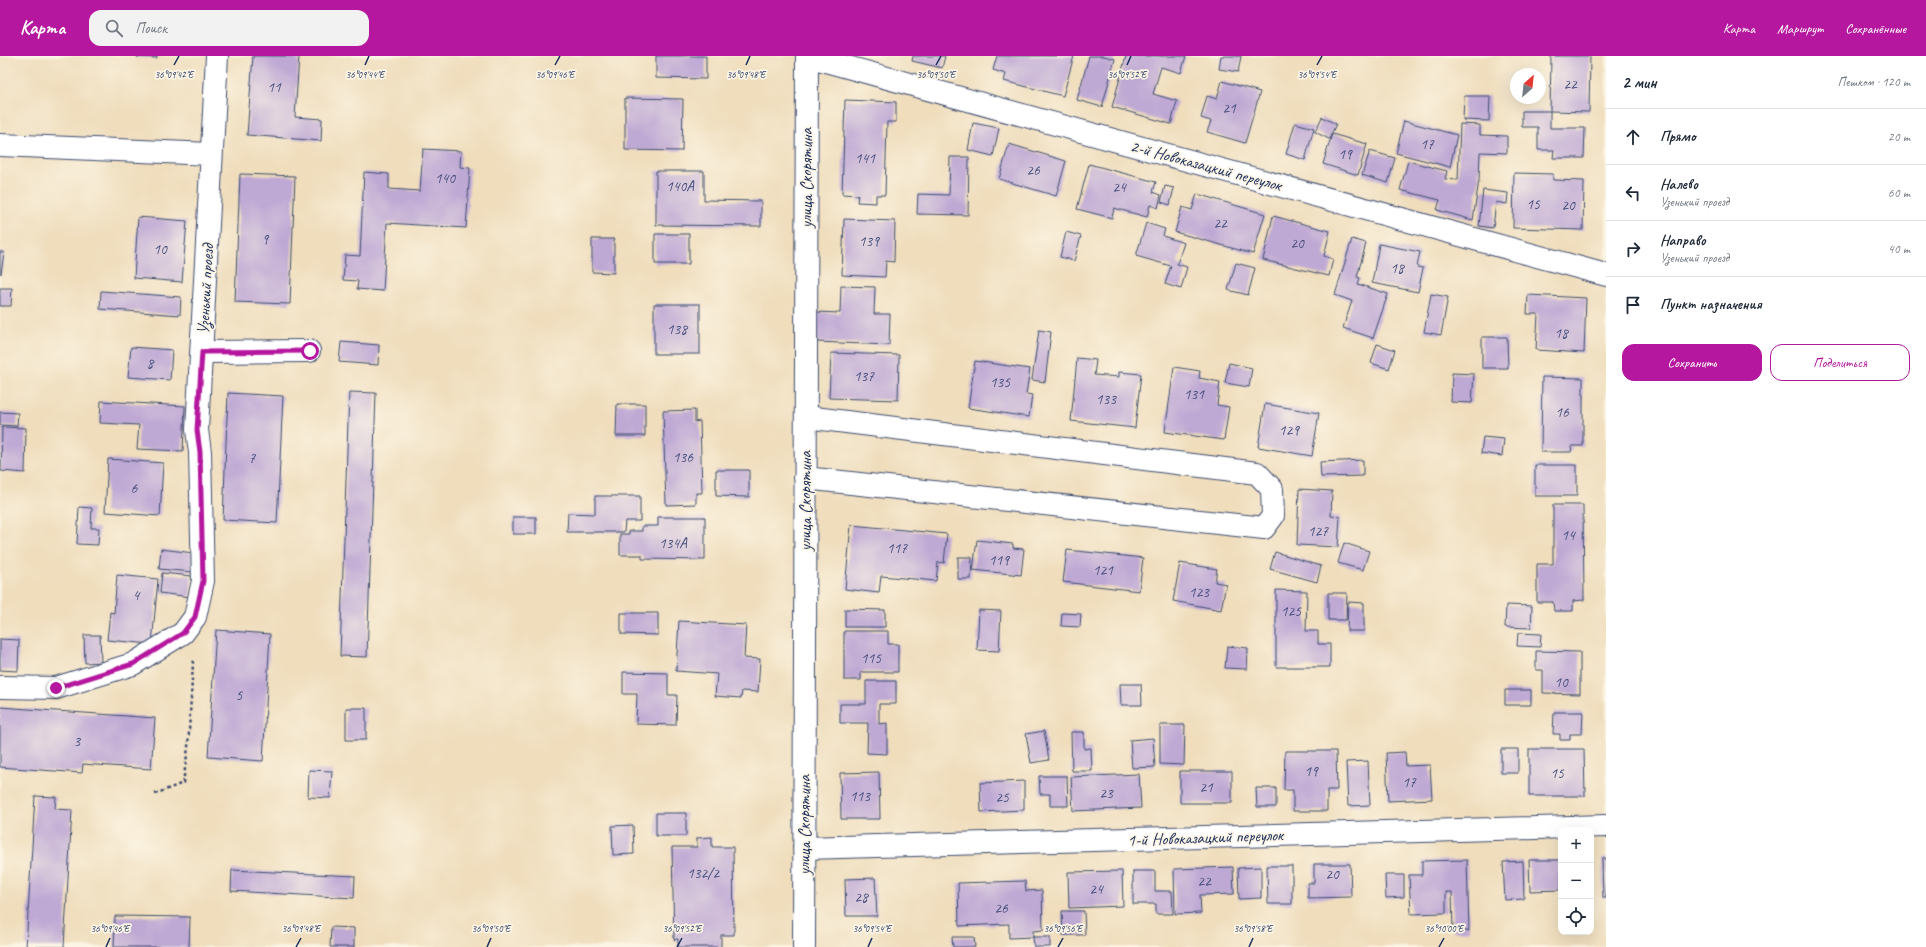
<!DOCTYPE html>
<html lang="ru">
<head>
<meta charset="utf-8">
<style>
  :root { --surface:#fff; --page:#f2f2f3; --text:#1f2937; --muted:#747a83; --line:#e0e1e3; --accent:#b5179e }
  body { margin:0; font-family:Caveat,sans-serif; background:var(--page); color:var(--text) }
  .controls { position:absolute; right:12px; bottom:12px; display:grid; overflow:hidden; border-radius:8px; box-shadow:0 4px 16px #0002 }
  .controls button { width:36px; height:36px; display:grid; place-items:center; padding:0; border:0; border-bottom:1px solid var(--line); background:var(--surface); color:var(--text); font:20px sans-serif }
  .compass { position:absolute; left:1510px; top:12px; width:36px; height:36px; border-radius:50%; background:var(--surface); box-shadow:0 4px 16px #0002; rotate:27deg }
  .stop { position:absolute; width:12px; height:12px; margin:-9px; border:3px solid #b5179e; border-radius:50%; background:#fff }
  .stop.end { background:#b5179e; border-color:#fff; box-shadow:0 1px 4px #0008 }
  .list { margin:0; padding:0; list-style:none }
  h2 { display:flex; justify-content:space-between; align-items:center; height:52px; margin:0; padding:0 16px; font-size:17px }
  h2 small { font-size:13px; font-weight:400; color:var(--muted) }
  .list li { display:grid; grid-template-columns:26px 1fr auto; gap:12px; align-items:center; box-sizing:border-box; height:56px; padding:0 16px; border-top:1px solid var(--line) }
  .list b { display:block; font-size:15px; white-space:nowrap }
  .list p { margin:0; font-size:13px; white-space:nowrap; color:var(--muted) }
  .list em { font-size:13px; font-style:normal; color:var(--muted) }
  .actions { display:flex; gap:8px; padding:12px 16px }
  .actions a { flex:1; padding:9px 0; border:1px solid var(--accent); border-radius:12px; text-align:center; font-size:14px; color:var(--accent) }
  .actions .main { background:var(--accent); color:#fff }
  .icon { flex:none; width:22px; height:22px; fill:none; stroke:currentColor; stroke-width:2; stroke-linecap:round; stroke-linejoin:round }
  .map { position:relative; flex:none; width:1606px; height:891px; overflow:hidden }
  header { display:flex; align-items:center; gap:24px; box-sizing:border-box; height:56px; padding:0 20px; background:var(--accent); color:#fff }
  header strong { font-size:19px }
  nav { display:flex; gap:22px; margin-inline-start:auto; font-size:14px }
  .search { width:280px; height:36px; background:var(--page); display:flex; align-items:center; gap:10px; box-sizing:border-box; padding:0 14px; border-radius:12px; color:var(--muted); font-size:15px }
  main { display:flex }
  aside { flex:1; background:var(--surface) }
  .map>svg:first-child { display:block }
  .building { fill:#bea8d4 }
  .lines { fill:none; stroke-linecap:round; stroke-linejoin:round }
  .minor-casing { stroke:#3b496c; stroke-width:24 }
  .path { stroke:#3b496c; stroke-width:2.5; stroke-dasharray:3 3; stroke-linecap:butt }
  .minor { stroke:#fff; stroke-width:22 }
  .route { stroke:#b5179e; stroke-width:5 }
  .ticks { fill:none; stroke:#1b2f5e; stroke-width:1.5 }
  .labels { text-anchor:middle; stroke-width:3.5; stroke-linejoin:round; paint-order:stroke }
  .number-label { font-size:15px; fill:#444d7c }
  .street-label { font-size:17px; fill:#1b2f5e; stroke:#fcf5e5 }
  .ticks-label { font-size:10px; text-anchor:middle; fill:#1b2f5e; stroke:#fcf5e5; stroke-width:3.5; stroke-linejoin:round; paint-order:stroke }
</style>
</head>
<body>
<header>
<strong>Карта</strong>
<div class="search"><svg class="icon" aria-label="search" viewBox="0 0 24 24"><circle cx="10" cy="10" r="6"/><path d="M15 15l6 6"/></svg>Поиск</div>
<nav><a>Карта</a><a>Маршрут</a><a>Сохранённые</a></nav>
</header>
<main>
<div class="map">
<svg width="1606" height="891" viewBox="0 0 1606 891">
  <rect width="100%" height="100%" fill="#fcf5e5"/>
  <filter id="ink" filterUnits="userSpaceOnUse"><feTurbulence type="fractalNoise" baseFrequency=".025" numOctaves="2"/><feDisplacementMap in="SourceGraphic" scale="8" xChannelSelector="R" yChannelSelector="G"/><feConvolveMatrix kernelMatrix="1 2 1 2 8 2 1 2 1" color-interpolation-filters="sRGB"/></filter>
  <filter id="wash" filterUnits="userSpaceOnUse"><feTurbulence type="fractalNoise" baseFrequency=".012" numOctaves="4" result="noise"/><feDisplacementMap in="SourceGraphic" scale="16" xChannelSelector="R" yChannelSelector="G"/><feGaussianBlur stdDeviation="0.9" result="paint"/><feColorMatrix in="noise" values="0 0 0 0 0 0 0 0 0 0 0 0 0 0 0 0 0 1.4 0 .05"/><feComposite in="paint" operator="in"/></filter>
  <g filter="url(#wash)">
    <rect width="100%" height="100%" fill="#efddbc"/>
    <g id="blocks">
      <path class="building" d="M 137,0 L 157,0 L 157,2 L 137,1 Z
        M 253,0 L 299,0 L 295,61 L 322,63 L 321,85 L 247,79 Z
        M 656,0 L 706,0 L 706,23 L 656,22 Z
        M 913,0 L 945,0 L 942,12 L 912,5 Z
        M 997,0 L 1074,0 L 1063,40 L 1004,25 L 1006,18 L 993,14 Z
        M 1089,0 L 1104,0 L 1115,3 L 1102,51 L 1077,44 Z
        M 1126,0 L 1186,0 L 1181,17 L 1161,11 L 1153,38 L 1177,45 L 1171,68 L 1112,51 Z
        M 1221,0 L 1241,0 L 1238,16 L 1219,13 Z
        M 1551,0 L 1590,0 L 1589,56 L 1550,55 Z
        M 1222,25 L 1260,36 L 1245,87 L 1207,76 L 1211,65 L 1201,62 L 1207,40 L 1217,43 Z
        M 1464,40 L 1490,40 L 1489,65 L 1463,64 Z
        M 625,42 L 683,43 L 682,95 L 625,94 Z
        M 845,44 L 896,46 L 896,66 L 887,66 L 885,139 L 876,139 L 876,147 L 857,146 L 858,139 L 842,138 Z
        M 1522,55 L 1550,55 L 1550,72 L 1585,72 L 1584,102 L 1553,102 L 1554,94 L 1538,94 L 1538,71 L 1522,71 Z
        M 1322,61 L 1336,68 L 1329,83 L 1315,76 Z
        M 1404,65 L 1457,79 L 1450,111 L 1396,97 Z
        M 973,67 L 999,72 L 993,100 L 968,94 Z
        M 1295,67 L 1314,72 L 1305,104 L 1286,98 Z
        M 1460,68 L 1480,69 L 1480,79 L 1507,80 L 1507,97 L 1480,96 L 1479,124 L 1473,164 L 1437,154 L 1440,144 L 1400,134 L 1408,105 L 1447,115 L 1445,123 L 1458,124 Z
        M 1332,78 L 1367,88 L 1358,119 L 1323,108 Z
        M 1009,88 L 1066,105 L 1056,140 L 999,123 Z
        M 423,93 L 461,95 L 460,111 L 470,112 L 466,172 L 387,167 L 383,235 L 357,233 L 358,225 L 343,224 L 345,199 L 360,200 L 364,116 L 389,118 L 389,133 L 420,135 Z
        M 1370,95 L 1395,102 L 1388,127 L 1362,119 Z
        M 950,101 L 969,101 L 968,159 L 917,158 L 918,138 L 949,139 Z
        M 1089,108 L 1156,126 L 1153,136 L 1161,139 L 1158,152 L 1150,149 L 1147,161 L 1114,152 L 1112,162 L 1077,153 Z
        M 656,115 L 704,115 L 704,144 L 761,145 L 761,170 L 656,169 Z
        M 1514,117 L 1553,118 L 1553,124 L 1584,125 L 1583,174 L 1513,172 Z
        M 240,118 L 295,120 L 290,248 L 235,246 Z
        M 1165,130 L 1174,132 L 1170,149 L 1161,146 Z
        M 1483,134 L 1508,137 L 1507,148 L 1496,146 L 1493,172 L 1479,170 Z
        M 1197,138 L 1265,158 L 1253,198 L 1175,176 L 1182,151 L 1192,154 Z
        M 1273,160 L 1330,175 L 1324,200 L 1333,203 L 1329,220 L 1263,204 Z
        M 138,161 L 187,165 L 182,226 L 134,222 Z
        M 844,163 L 895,165 L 894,206 L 886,205 L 885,221 L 842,219 Z
        M 1146,167 L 1165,173 L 1163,180 L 1184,187 L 1177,208 L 1187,211 L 1181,233 L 1165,228 L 1171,210 L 1136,200 Z
        M 1066,176 L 1081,180 L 1074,205 L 1060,201 Z
        M 655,178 L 689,178 L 689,208 L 655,208 Z
        M 592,183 L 614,183 L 614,217 L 592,216 Z
        M 1352,183 L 1366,187 L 1357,221 L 1360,222 L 1358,228 L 1388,238 L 1373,282 L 1343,272 L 1352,245 L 1335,239 Z
        M 1379,188 L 1420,196 L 1417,211 L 1423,212 L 1418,236 L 1372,227 Z
        M 0,196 L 4,196 L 1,218 L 0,217 Z
        M 1236,207 L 1255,212 L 1248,239 L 1228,234 Z
        M 841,230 L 875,231 L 874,258 L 890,258 L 889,289 L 816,286 L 817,256 L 840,257 Z
        M 0,232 L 12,232 L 11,250 L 0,250 Z
        M 101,235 L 181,241 L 180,259 L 100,253 Z
        M 1431,238 L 1448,241 L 1441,279 L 1424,276 Z
        M 1528,239 L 1586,242 L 1584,297 L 1536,294 L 1538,258 L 1527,258 Z
        M 654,248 L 700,248 L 700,298 L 654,298 Z
        M 1039,274 L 1051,276 L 1045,326 L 1032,324 Z
        M 1482,281 L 1507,281 L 1508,312 L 1482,312 Z
        M 341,286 L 379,289 L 378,309 L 339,306 Z
        M 1377,288 L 1395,294 L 1389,313 L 1371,307 Z
        M 131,291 L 172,294 L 170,324 L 128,321 Z
        M 831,297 L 899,299 L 898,344 L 829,342 Z
        M 1077,302 L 1096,304 L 1094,319 L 1119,321 L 1119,316 L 1141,318 L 1135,372 L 1071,365 Z
        M 975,305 L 1030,313 L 1026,338 L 1032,339 L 1029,361 L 968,352 Z
        M 1229,307 L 1252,312 L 1249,331 L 1225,327 Z
        M 1174,311 L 1200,315 L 1199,322 L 1220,326 L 1217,349 L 1229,351 L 1224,384 L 1165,376 Z
        M 1452,317 L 1474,318 L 1472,347 L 1451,346 Z
        M 1542,321 L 1583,322 L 1583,390 L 1572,390 L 1571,396 L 1541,396 Z
        M 349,336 L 376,337 L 367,601 L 340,600 Z
        M 228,337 L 283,340 L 277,467 L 223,464 Z
        M 101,345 L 185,350 L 183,395 L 137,393 L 139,369 L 100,367 Z
        M 617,348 L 645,348 L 645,380 L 616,380 Z
        M 1265,348 L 1319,357 L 1312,400 L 1258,391 Z
        M 695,354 L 695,366 L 700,365 L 702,437 L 696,437 L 696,448 L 666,449 L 663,355 Z
        M 0,356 L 18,357 L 17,370 L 0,369 Z
        M 2,371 L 26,372 L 25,417 L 1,415 Z
        M 1483,381 L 1504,383 L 1502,400 L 1481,397 Z
        M 108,403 L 163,407 L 160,460 L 105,456 Z
        M 1363,404 L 1363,420 L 1321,421 L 1320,406 Z
        M 1535,409 L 1577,409 L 1577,440 L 1535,440 Z
        M 716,414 L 749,414 L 749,441 L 716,440 Z
        M 1299,433 L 1332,435 L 1331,460 L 1340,461 L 1338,491 L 1297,489 Z
        M 595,440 L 640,440 L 640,465 L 625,465 L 624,476 L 567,476 L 568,457 L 595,458 Z
        M 1553,449 L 1583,449 L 1584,544 L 1573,545 L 1573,555 L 1554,555 L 1553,546 L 1537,546 L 1537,508 L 1553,508 Z
        M 79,451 L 92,452 L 91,472 L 99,472 L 98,489 L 77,488 Z
        M 513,461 L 536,461 L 536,478 L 513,478 Z
        M 658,461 L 705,461 L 705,504 L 642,503 L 642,499 L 620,499 L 620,478 L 629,478 L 629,475 L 642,475 L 642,470 L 658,470 Z
        M 851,469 L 947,478 L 944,507 L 938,506 L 936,525 L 881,520 L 879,537 L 845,533 Z
        M 977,484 L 1013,488 L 1013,492 L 1024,493 L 1021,519 L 973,514 Z
        M 1344,487 L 1369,495 L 1363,514 L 1338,507 Z
        M 161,493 L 194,497 L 192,516 L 159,513 Z
        M 1067,494 L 1143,502 L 1139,535 L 1063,526 Z
        M 1275,496 L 1321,510 L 1317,526 L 1270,513 Z
        M 958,501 L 972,501 L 971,523 L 958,523 Z
        M 1180,507 L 1217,513 L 1215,526 L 1226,528 L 1221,554 L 1173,545 Z
        M 162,517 L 192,520 L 190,541 L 160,537 Z
        M 117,519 L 158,523 L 152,588 L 107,584 L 110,556 L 114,557 Z
        M 1276,534 L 1307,535 L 1306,575 L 1318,575 L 1318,588 L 1330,588 L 1330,611 L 1276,611 Z
        M 1328,537 L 1347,537 L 1346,564 L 1328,564 Z
        M 1348,546 L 1364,547 L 1364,575 L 1347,575 Z
        M 1506,549 L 1532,550 L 1531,572 L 1505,571 Z
        M 845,553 L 885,554 L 885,571 L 845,571 Z
        M 979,554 L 1001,555 L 999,595 L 977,594 Z
        M 621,557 L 658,557 L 658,579 L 621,578 Z
        M 1062,557 L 1081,558 L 1080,571 L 1061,570 Z
        M 679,565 L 746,569 L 744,602 L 760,603 L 758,636 L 742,635 L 741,642 L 715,640 L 717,618 L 676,615 Z
        M 216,574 L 270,578 L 263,705 L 208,701 Z
        M 844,575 L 888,575 L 888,588 L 898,588 L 898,616 L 861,616 L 861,624 L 844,624 Z
        M 1518,577 L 1541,578 L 1540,591 L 1517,590 Z
        M 84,579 L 100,579 L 101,606 L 85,607 Z
        M 0,583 L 19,584 L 18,615 L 0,614 Z
        M 1227,590 L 1248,592 L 1247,613 L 1225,612 Z
        M 1536,595 L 1580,596 L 1580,638 L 1543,637 L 1543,614 L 1536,614 Z
        M 623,616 L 668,617 L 668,639 L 677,639 L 676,669 L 636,668 L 637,638 L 623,638 Z
        M 866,625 L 896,625 L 896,648 L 879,648 L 879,668 L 887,667 L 887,698 L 867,697 L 868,667 L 840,667 L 840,648 L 866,648 Z
        M 1120,628 L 1141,628 L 1142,649 L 1121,649 Z
        M 1505,634 L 1531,634 L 1531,649 L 1505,649 Z
        M 0,651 L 155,662 L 151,713 L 83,708 L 82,717 L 0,711 Z
        M 346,652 L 366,652 L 366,684 L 346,684 Z
        M 1554,656 L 1583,656 L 1582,678 L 1570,678 L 1570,684 L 1560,684 L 1560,678 L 1553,678 Z
        M 1160,669 L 1185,669 L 1184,709 L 1160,708 Z
        M 1044,675 L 1049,704 L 1031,707 L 1026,678 Z
        M 1071,676 L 1084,676 L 1084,693 L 1091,692 L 1092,715 L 1072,715 Z
        M 1153,682 L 1155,711 L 1132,712 L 1130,684 Z
        M 1501,693 L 1518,693 L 1518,717 L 1501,717 Z
        M 1529,693 L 1584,693 L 1585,740 L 1529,740 Z
        M 1285,695 L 1336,695 L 1337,734 L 1327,734 L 1327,755 L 1293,755 L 1293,734 L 1284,734 Z
        M 1405,696 L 1406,710 L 1430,709 L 1432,743 L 1388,745 L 1386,697 Z
        M 1368,705 L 1370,749 L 1348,750 L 1346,706 Z
        M 309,714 L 332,715 L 330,742 L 308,741 Z
        M 1180,715 L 1232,715 L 1232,747 L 1180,747 Z
        M 879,716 L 880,763 L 841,763 L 840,717 Z
        M 1139,718 L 1141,752 L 1073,755 L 1071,721 Z
        M 1039,720 L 1067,720 L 1068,750 L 1050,750 L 1050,738 L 1040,738 Z
        M 1024,725 L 1024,754 L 981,756 L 980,727 Z
        M 1256,732 L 1276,732 L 1276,751 L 1257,751 Z
        M 35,740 L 56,741 L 55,753 L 72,754 L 64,891 L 26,891 Z
        M 656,757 L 686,757 L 686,780 L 656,780 Z
        M 633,769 L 634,798 L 613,799 L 612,770 Z
        M 712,781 L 712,791 L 733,791 L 734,879 L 721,879 L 721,891 L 678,891 L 678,883 L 674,884 L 672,791 L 697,791 L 697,782 Z
        M 1602,802 L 1606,802 L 1606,842 L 1603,842 Z
        M 1467,804 L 1469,875 L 1453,875 L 1452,836 L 1446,836 L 1446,857 L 1411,858 L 1409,819 L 1422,819 L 1422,805 Z
        M 1529,804 L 1561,804 L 1561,834 L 1530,835 Z
        M 1523,805 L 1524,843 L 1505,844 L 1503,806 Z
        M 1314,808 L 1350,808 L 1351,841 L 1308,842 L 1308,827 L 1314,827 Z
        M 1267,810 L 1292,810 L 1292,848 L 1268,848 Z
        M 1233,811 L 1234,838 L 1200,839 L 1201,857 L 1175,858 L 1174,813 Z
        M 1261,811 L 1261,842 L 1239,843 L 1238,812 Z
        M 232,814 L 355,820 L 354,842 L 231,835 Z
        M 1122,815 L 1123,850 L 1069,852 L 1068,816 Z
        M 1133,815 L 1155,815 L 1155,835 L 1172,835 L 1173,858 L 1156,858 L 1156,848 L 1133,848 Z
        M 1385,819 L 1404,819 L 1404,841 L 1386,842 Z
        M 875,822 L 877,860 L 846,860 L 845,823 Z
        M 1025,825 L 1026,835 L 1042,834 L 1043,874 L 1033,875 L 1033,881 L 1009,882 L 1009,868 L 959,870 L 958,827 Z
        M 1062,855 L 1084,855 L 1085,879 L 1063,879 Z
        M 115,860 L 190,861 L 189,891 L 114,891 Z
        M 331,871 L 354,872 L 354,891 L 330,891 Z
        M 952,881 L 974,881 L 975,891 L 953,891 Z
        M 1033,881 L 1050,881 L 1050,891 L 1034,891 Z"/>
    </g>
  </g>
  <g filter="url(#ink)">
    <use href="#blocks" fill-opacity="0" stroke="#3b496c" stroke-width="1"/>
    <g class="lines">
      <defs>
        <path id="minor" d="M 807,0 L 1606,219
          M 0,89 L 211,98
          M 203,296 L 309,295
          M 805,422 L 1264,472 L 1273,460 L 1272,433 L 1257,417 L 806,361
          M 0,631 L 56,632 L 133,608 L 183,577 L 195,561 L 203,525 L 200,396 L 197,374 L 217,0
          M 804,792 L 1606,770
          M 804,891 L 807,0"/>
      </defs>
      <use href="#minor" class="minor-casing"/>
      <path class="path" d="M 155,738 L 183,727 L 188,692 L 193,607 L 192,602"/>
      <use href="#minor" class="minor"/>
    </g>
  </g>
  <g class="lines" filter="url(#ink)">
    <path class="route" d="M 56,632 L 133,608 L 183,577 L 195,561 L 203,525 L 200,396 L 197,374 L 202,296 L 310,295"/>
  </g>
  <path class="ticks" d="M 174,9 L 179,0M 365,9 L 369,0M 555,9 L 560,0M 746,9 L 750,0M 936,9 L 941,0M 1127,9 L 1131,0M 1317,9 L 1322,0M 106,891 L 110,882M 296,891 L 301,882M 487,891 L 491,882M 677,891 L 682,882M 868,891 L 872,882M 1058,891 L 1063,882M 1249,891 L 1253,882M 1439,891 L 1444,882"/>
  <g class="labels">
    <g class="number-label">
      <text x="1570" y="33">22</text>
      <text x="274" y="36">11</text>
      <text x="1229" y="57">21</text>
      <text x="1427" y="93">17</text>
      <text x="1345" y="103">19</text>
      <text x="865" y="107">141</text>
      <text x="1033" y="119">26</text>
      <text x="445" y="127">140</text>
      <text x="680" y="135">140А</text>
      <text x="1119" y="136">24</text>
      <text x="1533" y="153">15</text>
      <text x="1568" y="154">20</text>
      <text x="1220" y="172">22</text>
      <text x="265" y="188">9</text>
      <text x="869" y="190">139</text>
      <text x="1297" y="192">20</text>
      <text x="160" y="198">10</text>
      <text x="1397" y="217">18</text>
      <text x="677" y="278">138</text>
      <text x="1561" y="282">18</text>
      <text x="150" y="312">8</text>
      <text x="864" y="325">137</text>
      <text x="1000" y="331">135</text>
      <text x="1194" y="343">131</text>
      <text x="1106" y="348">133</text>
      <text x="1562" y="361">16</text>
      <text x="1289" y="379">129</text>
      <text x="683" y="406">136</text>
      <text x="252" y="407">7</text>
      <text x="134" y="437">6</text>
      <text x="1318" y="480">127</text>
      <text x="1568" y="484">14</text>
      <text x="673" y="492">134А</text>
      <text x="897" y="497">117</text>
      <text x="999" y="509">119</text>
      <text x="1103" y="519">121</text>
      <text x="1199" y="541">123</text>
      <text x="136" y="544">4</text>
      <text x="1291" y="560">125</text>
      <text x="871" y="607">115</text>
      <text x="1561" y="631">10</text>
      <text x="239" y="644">5</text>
      <text x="77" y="690">3</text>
      <text x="1311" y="720">19</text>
      <text x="1557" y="722">15</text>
      <text x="1409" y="731">17</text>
      <text x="1206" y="736">21</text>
      <text x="1106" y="742">23</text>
      <text x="860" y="745">113</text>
      <text x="1002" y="746">25</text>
      <text x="703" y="822">132/2</text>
      <text x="1332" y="823">20</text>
      <text x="1204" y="830">22</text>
      <text x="1096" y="838">24</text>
      <text x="861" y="846">28</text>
      <text x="1001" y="857">26</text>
    </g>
    <g class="street-label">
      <text transform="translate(1206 109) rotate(15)" y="6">2-й Новоказацкий переулок</text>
      <text transform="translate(806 122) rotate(-90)" y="6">улица Скорятина</text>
      <text transform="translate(205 233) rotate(-87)" y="6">Узенький проезд</text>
      <text transform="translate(805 445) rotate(-90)" y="6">улица Скорятина</text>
      <text transform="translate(804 769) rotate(-90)" y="6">улица Скорятина</text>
      <text transform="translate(1205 781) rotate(-2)" y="6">1-й Новоказацкий переулок</text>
    </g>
  </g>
  <g class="ticks-label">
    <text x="174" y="22">36°09'42"E</text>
    <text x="365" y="22">36°09'44"E</text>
    <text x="555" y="22">36°09'46"E</text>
    <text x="746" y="22">36°09'48"E</text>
    <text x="936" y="22">36°09'50"E</text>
    <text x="1127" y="22">36°09'52"E</text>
    <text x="1317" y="22">36°09'54"E</text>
    <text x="110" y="876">36°09'46"E</text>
    <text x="301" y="876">36°09'48"E</text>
    <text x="491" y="876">36°09'50"E</text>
    <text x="682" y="876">36°09'52"E</text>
    <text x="872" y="876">36°09'54"E</text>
    <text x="1063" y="876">36°09'56"E</text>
    <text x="1253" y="876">36°09'58"E</text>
    <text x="1444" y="876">36°10'00"E</text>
  </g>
</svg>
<div class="controls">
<button>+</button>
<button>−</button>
<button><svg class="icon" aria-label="locate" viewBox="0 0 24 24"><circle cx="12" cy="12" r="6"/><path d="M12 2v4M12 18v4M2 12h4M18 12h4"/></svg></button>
</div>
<svg class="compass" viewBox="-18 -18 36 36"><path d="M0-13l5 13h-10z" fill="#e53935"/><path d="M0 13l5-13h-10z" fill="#747a83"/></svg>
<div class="stop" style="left:310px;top:295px"></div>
<div class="stop end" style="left:56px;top:632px"></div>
</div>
<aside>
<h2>2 мин<small>Пешком · 120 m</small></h2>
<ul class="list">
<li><svg class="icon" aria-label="ahead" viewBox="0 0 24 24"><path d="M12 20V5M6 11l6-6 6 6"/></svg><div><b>Прямо</b></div><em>20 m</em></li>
<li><svg class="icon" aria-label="left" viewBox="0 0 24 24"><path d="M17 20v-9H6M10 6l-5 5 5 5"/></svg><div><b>Налево</b><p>Узенький проезд</p></div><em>60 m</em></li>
<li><svg class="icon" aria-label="right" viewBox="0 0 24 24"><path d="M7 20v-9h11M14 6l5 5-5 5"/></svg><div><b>Направо</b><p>Узенький проезд</p></div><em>40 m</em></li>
<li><svg class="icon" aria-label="arrive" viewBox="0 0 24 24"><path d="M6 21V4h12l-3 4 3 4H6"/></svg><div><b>Пункт назначения</b></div></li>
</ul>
<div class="actions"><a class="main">Сохранить</a><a>Поделиться</a></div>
</aside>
</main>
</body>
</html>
